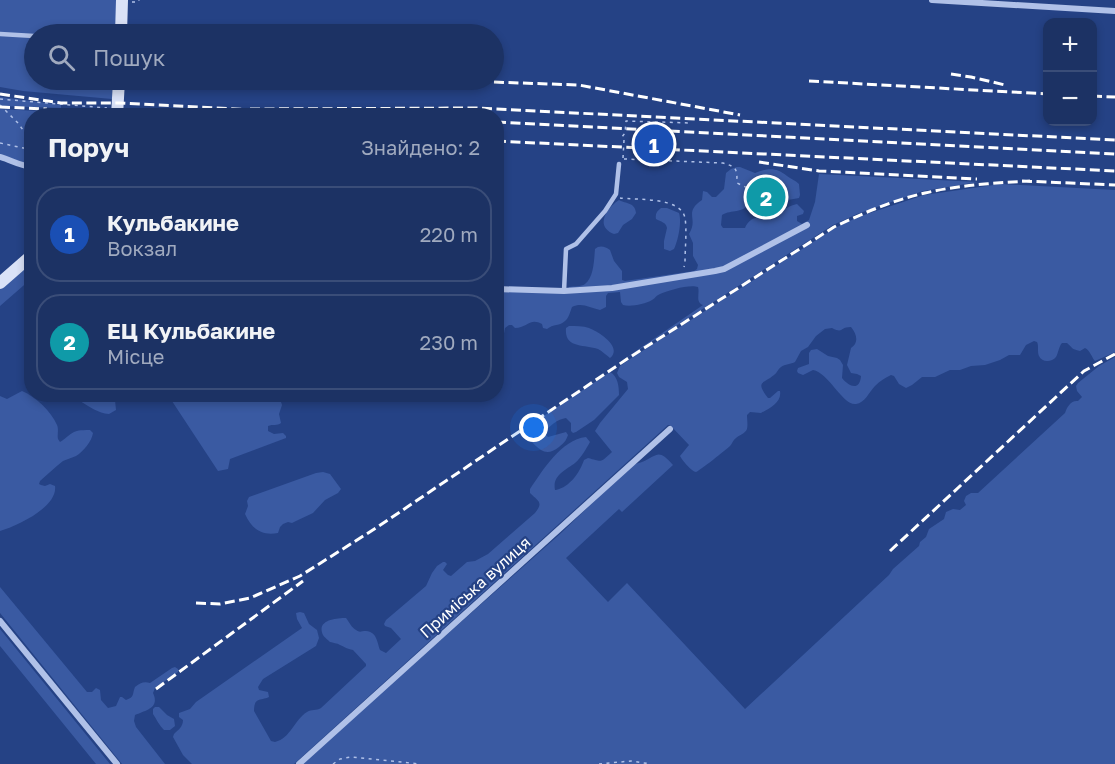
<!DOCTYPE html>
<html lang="uk">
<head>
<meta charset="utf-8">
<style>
  :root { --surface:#1c3264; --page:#293e6d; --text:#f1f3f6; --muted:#a0aabf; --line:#3a4d78; --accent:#f2df74 }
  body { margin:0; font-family:"Golos Text",sans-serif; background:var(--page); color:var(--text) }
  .controls { position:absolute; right:18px; top:18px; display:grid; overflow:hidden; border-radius:12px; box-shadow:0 3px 9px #0003 }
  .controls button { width:54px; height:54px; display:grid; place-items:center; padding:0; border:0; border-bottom:2px solid var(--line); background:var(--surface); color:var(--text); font:30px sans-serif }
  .you { position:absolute; left:534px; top:428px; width:21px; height:21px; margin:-15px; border:4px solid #fff; border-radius:50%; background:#1a73e8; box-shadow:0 0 0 9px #1a73e833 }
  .badge { display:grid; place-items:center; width:39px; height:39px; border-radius:50%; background:var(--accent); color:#fff; font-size:20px; font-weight:700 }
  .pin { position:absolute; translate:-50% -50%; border:3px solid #fff; box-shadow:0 2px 6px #0006 }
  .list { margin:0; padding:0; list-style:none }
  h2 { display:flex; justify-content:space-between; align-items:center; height:78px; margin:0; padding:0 24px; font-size:26px }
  h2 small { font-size:20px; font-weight:400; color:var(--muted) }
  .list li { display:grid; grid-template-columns:39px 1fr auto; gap:18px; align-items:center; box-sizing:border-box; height:96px; margin:0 12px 12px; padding:0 12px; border:2px solid var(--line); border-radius:24px }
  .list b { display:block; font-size:22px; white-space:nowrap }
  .list p { margin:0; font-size:20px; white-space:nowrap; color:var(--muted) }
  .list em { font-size:20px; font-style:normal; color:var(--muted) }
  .icon { flex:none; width:33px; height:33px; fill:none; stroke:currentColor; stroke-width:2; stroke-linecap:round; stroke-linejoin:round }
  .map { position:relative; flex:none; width:1115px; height:764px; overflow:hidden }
  .search { position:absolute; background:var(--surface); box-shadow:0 3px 9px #0003; left:24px; top:24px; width:480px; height:66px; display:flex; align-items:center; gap:15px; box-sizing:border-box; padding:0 21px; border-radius:33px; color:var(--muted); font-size:22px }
  .panel { position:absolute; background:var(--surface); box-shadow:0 3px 9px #0003; left:24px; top:108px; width:480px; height:294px; border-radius:24px }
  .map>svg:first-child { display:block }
  .green { fill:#3a5aa2 }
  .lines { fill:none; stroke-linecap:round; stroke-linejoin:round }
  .path { stroke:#b0c1e8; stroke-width:1.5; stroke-dasharray:3 4.5; stroke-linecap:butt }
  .lane { stroke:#b0c1e8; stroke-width:4.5 }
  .street { stroke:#b0c1e8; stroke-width:6 }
  .secondary { stroke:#dae2f7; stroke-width:12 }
  .rail { stroke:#fff; stroke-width:3; stroke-dasharray:10 4.5; stroke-linecap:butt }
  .labels { text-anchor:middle; stroke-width:4.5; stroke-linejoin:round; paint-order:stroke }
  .street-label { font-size:16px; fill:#fff; stroke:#254285 }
</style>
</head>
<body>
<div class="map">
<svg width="1115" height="764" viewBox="0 0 1115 764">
  <rect width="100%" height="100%" fill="#254285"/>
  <path class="green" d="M 0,0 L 118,0 L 116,34 L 34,34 L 34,80 L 113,80 L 112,99 L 23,91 L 0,87 Z
    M 0,97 L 61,105 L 61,108 L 0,106 Z
    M 0,109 L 95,114 L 95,116 L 32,116 L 31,165 L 0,156 Z
    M 737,167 L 740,167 L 755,173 C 768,168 776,167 787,176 C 791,179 795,180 799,184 L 800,195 L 799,198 L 788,200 L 784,196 L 782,187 L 778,185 L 753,184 L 751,186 L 750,203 C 742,214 732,209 722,215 L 721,225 L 723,228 L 745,228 C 746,225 748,222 751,220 C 756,216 764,218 770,216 C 780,213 787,206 797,204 L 804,211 L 803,214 L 797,216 L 797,221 L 802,224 L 809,220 L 815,202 L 819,174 L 978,182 L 923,191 L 857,214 L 833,225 L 620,362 L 703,305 C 695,302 700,294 698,287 C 690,284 669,290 660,294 C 654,297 657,297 652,300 C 645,304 631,307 623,305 L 621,302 L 620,292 L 608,293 L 606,296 L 606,307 L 600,310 C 590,308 582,302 572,307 C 570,312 569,318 565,321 C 560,326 553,324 547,329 L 543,328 L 542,324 C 530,317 527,328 515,328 L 512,325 L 509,325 L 505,328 L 503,339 L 497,344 L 497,290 L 568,289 L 569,287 C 574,286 581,287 585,284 C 594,277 594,260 595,249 C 599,245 605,246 610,250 L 614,261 L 622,271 L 622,280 L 625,281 L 694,271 L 697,269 L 698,265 L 693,256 L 693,243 L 689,234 C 699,218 683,213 702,200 L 703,191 L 707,192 L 712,197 L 716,197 L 724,189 L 726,173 L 731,169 Z
    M 1001,184 L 1115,190 L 1115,352 L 1113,353 L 1095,361 C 1092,358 1090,350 1085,348 L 1080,351 C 1071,349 1073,348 1067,343 C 1065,343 1063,343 1062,343 C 1059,346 1058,354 1056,357 C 1052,362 1042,363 1039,356 C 1037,352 1039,346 1037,342 L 1034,341 L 1026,345 L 1020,355 L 1009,355 L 1000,360 L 985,365 L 971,366 L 960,370 L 950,370 L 935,377 L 922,377 L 912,385 L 906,388 L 899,384 L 894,376 L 891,375 C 885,378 880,381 875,386 C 869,392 865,403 856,404 C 843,406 829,373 813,370 L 803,375 L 798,373 L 797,371 L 798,368 L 809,364 L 809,353 L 811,350 L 817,349 L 828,356 L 837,358 L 840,360 L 843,365 L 842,378 C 849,387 860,391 861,376 L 857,374 L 851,373 L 847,365 L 851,348 C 859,343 857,334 851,327 C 839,327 844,334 832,328 L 825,329 L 816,336 L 808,347 L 801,351 L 795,362 C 791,364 785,364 781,367 C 778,369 777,373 774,375 C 763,384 755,381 768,398 L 770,398 L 778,391 L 780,391 C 782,402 770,408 761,413 L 750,412 L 747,415 C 747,419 748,425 747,429 C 745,434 739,435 736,438 C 733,440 732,444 730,446 C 727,449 698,472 696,472 C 692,472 682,460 680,456 L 689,445 L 670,425 L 668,425 L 294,764 L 192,764 L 183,755 L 173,737 L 174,734 C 178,730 183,727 183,720 L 179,717 L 179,713 L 190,709 L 196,702 L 302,628 L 297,619 L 296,613 L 300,612 L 304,613 L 309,624 L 317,630 L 319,638 L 316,646 L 263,679 L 258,687 L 259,690 L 268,692 L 269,697 C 260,701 254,697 254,711 L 271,741 L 275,742 C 291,738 294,720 307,712 C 312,709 316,711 321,708 L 366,666 L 366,664 L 353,650 C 347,649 345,647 340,645 C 337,643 333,643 330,642 C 328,640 324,637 323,635 C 316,620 336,618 346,618 C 349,622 352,628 356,630 C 360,633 361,631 366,631 C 377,632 377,642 380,650 L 386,653 L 401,639 L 391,628 L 385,626 L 384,624 L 386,620 L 426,586 L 432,573 L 437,566 L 443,562 L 445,562 L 447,564 L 443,570 L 448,575 L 451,576 L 467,562 L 475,561 L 488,554 L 535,513 C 544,502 538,501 530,493 L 530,489 C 543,470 561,440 586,437 L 590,442 C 586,449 581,458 575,463 C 566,470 552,475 555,490 L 556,490 C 570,487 580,472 584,460 L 588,458 C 603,462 600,463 612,452 L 595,431 L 600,423 L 628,389 L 627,382 L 619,377 L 617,373 L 620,366 L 636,355 L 835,228 L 858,217 L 924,195 Z
    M 619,200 C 626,204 635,202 636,213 L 632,219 L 623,225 L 618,233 L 614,234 C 602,229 601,221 608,210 C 612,206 614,203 619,200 Z
    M 661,208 L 667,208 L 679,213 C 682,222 678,241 674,249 L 670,251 L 664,249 L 664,241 L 667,228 C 666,222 661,222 656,219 C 655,214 657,211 661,208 Z
    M 31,259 L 31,279 L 0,306 L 0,288 Z
    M 569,326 C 576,326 583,326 589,328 C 599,332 623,347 610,358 C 606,355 602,351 598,349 C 585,344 564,349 566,328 Z
    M 1115,357 L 1115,764 L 301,764 L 560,534 L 628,469 C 633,464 636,464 642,462 C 658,455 658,448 673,465 L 622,512 L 619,509 L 566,558 L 608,602 L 627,583 L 745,709 L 889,575 L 893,569 L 919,546 L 920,542 L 926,537 L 929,529 L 944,519 L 946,512 L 953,509 L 960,510 L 966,505 L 964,501 L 966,496 L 971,493 L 978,493 L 1065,413 C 1067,407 1071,400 1078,401 L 1082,397 L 1077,391 L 1076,386 L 1078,383 L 1099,366 Z
    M 610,372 C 618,376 619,387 619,395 L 594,420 L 576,432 L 573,433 L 571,431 L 571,423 L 566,418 C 558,419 549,426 544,433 L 548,437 L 566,432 L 568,435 C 566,441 564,443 559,447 C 542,461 535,442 523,434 L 522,430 L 527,427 Z
    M 22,391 C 36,397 51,411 57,425 C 59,429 57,435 58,439 L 60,442 C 74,433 70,430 90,430 L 93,433 C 92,441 83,452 76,456 C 72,458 67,459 63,461 C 55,467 48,474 40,481 L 39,484 L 41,485 L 45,486 L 50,484 L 55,486 C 58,507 17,526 0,531 L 0,396 L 7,399 Z
    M 80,395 L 80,394 L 120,395 L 115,400 L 116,410 L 109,414 C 98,413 90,407 80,401 Z
    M 168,395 L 275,395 L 280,399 L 282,405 L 279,414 L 281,423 C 277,426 273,424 268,426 L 268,431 L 274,434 L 283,433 L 286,436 L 286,438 L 230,459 L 228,469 L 218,471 Z
    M 323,472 L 330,474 L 341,489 L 338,493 L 325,500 L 313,513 L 296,521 L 292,523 L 288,522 L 283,524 L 280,527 L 278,533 C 261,536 252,529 245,514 L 248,506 L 247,501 L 249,497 L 316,473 Z
    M 0,587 L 87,692 L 92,692 L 96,688 L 100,690 L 101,700 L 108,708 L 116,706 L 120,697 L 122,697 L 126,700 C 135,697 132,694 135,687 C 140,683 144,681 150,683 L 172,668 L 175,667 L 178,669 L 178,672 L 155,688 L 153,693 C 160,708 146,710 135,715 L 134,721 L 136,727 L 165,764 L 122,764 L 0,613 Z
    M 0,629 L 110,764 L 96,764 L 0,646 Z
    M 155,707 L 159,707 L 167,715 L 174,719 L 175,726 L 170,730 L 164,730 C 159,725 157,720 153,714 L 153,709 Z"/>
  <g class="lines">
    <path class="path" d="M 132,2 L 138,2 L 139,0
      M 0,99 L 107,108
      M 0,105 L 18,123 L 28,137 L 28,149
      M 93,116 L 95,113 L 106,114
      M 0,143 L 28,149 L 32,153
      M 623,158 L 624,140 L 622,137 L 625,133 L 626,121 L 691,123
      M 624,159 L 723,163 C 737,167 737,169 737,183 L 752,190 L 751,205
      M 620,198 C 638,200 681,197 685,218 C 687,230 685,249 685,262 L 684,267
      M 333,764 L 340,759 L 351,757 L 420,764
      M 599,764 L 631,761 L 651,764"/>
    <path class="lane" d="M 0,34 L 34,36
      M 564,291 L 566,249 L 576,244 L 605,211 L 616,194 L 619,164"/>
    <path class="street" d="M 932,0 L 1115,11
      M 0,157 C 11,160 20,166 32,167
      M 496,289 L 564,291 L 612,288 L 715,271 L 724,269 L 807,225
      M 0,621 L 117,764
      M 299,764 L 670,429"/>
    <path class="secondary" d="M 121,34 L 122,0
      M 117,116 L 119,80
      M 0,283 L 32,255"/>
    <path class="rail" d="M 951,74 L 971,77 L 1005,85
      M 436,80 L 579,85 L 740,115
      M 809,81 L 1048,94
      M 0,94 L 61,103 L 118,103 L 257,110
      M 1092,96 L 1115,97
      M 0,107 L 47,109
      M 250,109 L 476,108 L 1115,140
      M 98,111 L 149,113
      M 496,122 L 1115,154
      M 496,141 L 1115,171
      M 759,162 L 819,171 L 977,179
      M 1022,181 L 1115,185
      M 890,551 L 1084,371 L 1115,354
      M 196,603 L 220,604 L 250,598 L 300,576 L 376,528 L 627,359 L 834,227 C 863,213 894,200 925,193 C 959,185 995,183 1030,181
      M 156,689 L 303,581"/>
  </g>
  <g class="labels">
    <g class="street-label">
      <text transform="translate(475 587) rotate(-42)" y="6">Приміська вулиця</text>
    </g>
  </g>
</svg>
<div class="controls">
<button>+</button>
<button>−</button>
</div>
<div class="you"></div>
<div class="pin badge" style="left:654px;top:144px;background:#1a4fb4">1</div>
<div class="pin badge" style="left:766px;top:197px;background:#0f9aa8">2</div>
<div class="search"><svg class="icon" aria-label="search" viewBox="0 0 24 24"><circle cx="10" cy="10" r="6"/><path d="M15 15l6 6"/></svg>Пошук</div>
<section class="panel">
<h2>Поруч<small>Знайдено: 2</small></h2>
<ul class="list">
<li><span class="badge" style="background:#1a4fb4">1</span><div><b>Кульбакине</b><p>Вокзал</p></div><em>220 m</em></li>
<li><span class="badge" style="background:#0f9aa8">2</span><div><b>ЕЦ Кульбакине</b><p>Місце</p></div><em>230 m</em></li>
</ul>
</section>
</div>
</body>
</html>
